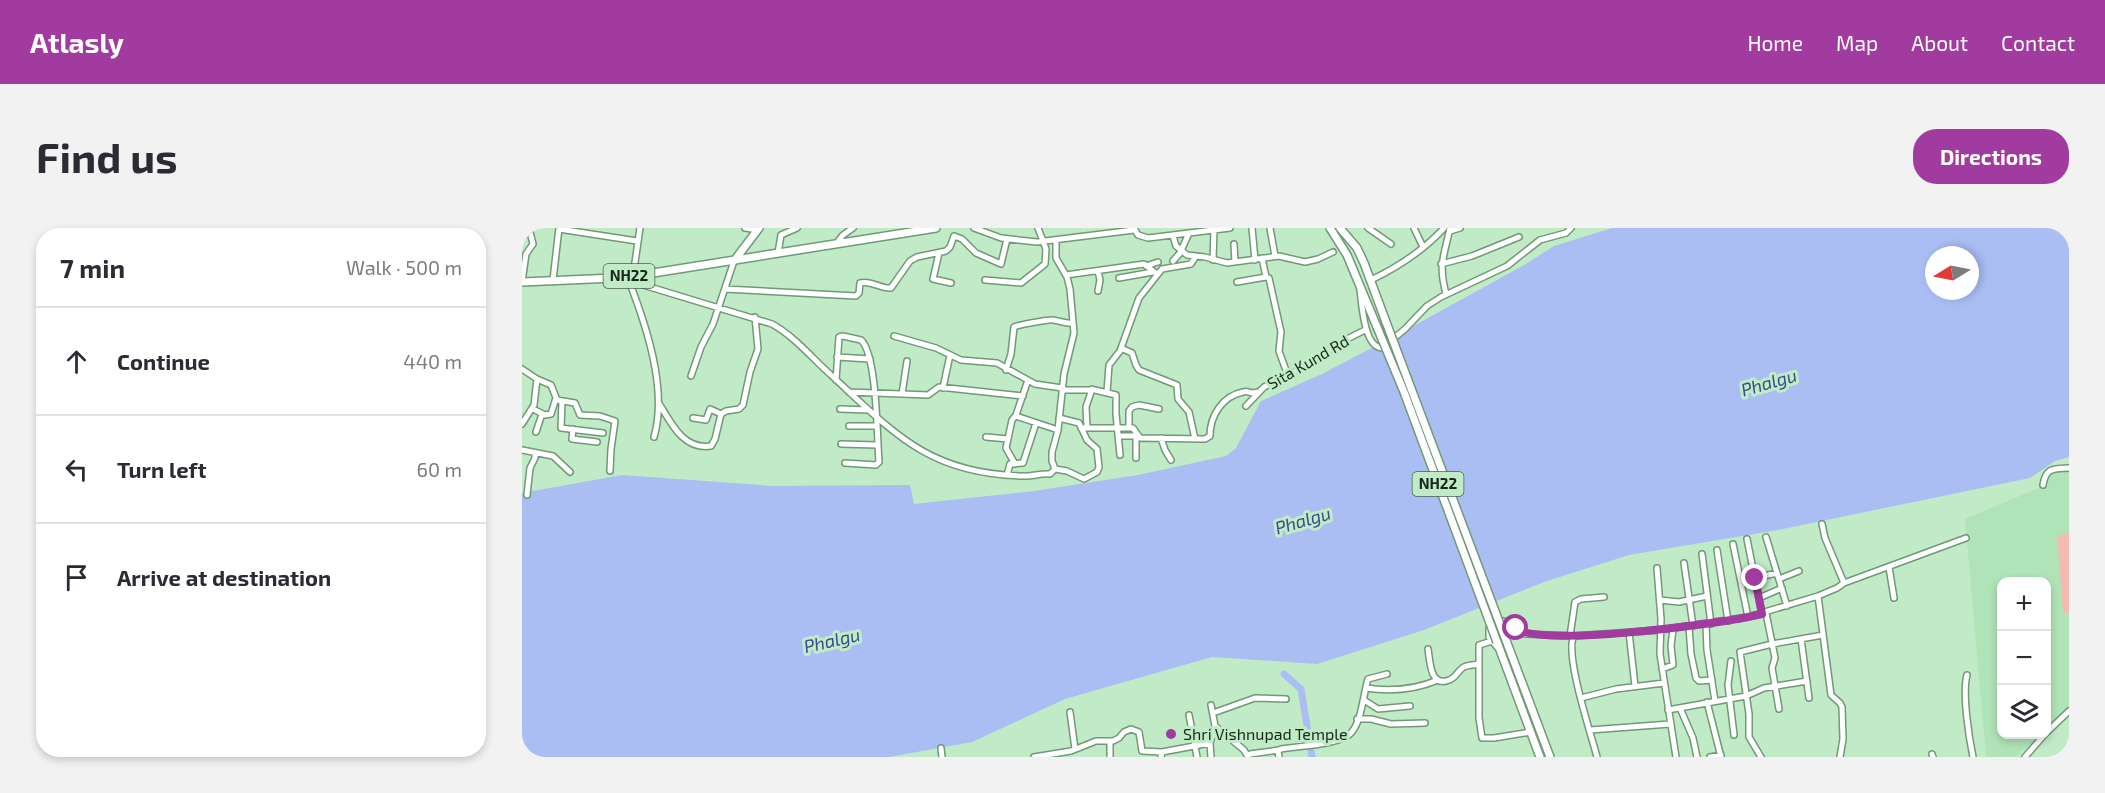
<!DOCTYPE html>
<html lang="en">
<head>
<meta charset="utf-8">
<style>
  :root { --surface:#fff; --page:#f2f2f3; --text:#2b2b33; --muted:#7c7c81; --line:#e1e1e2; --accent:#a23b9f }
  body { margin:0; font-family:"Exo 2",sans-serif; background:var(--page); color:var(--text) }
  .controls { position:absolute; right:18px; bottom:18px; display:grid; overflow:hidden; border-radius:12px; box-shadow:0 3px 9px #0003 }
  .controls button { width:54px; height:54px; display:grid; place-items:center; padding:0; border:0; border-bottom:2px solid var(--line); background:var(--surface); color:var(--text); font:30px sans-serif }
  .compass { position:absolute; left:1403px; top:18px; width:54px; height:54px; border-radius:50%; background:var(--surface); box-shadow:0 3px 9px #0003; rotate:260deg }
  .stop { position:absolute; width:18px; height:18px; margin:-14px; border:4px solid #a23b9f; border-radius:50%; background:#fff }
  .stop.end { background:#a23b9f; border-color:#fff; box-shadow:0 2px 6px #0008 }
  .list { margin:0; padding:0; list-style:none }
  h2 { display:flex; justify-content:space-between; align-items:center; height:78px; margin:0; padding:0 24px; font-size:26px }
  h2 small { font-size:20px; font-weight:400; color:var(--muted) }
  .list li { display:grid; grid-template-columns:39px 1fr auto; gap:18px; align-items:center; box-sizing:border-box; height:108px; padding:0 24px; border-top:2px solid var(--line) }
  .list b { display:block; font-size:22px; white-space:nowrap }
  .list em { font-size:20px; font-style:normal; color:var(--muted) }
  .icon { flex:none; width:33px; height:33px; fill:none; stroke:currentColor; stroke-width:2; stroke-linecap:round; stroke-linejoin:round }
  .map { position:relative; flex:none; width:1547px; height:529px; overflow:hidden; border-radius:24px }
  header { display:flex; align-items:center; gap:36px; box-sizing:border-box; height:84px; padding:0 30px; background:var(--accent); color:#fff }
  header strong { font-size:28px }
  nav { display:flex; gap:33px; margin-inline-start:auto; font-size:21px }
  .intro { display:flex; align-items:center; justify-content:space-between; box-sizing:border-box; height:144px; padding:0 36px }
  h1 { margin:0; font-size:42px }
  .button { padding:15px 27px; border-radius:24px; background:var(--accent); color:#fff; font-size:21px; font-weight:700 }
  main { display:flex; gap:36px; padding:0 36px }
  aside { flex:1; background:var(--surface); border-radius:24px; box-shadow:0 3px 9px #0003 }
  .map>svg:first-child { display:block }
  .built { fill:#b1e3b8 }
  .green { fill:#f3bbb2 }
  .water { fill:#aabef4; fill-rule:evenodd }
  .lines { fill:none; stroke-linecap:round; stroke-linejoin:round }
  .river { stroke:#aabef4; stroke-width:7 }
  .minor-casing { stroke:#719977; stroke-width:8 }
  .major-casing { stroke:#719977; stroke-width:10 }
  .minor { stroke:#fff; stroke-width:5 }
  .major { stroke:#fff; stroke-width:7 }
  .major-bridge-casing { stroke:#719977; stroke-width:10; stroke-linecap:butt }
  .major-bridge { stroke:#fff; stroke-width:7 }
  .route { stroke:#a23b9f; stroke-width:8 }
  .poi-dot { fill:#a23b9f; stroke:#c0ebc6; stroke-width:2 }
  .labels { text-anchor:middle; stroke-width:6; stroke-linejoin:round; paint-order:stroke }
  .shield { fill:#c0ebc6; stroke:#4a634e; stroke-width:1.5 }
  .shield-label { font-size:15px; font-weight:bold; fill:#18291b }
  .street-label { font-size:16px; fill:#18291b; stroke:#c0ebc6 }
  .poi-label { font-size:16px; fill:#18291b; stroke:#c0ebc6; text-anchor:start }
  .water-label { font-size:18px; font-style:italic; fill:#384c8d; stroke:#c0ebc6 }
</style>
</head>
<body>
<header>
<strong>Atlasly</strong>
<nav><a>Home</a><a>Map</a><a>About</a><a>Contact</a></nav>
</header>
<div class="intro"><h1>Find us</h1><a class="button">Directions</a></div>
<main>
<aside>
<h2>7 min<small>Walk · 500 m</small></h2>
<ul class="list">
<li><svg class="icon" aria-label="ahead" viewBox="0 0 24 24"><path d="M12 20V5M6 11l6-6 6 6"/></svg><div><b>Continue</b></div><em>440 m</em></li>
<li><svg class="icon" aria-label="left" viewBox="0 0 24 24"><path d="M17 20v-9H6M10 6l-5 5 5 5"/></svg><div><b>Turn left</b></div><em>60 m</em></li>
<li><svg class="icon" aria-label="arrive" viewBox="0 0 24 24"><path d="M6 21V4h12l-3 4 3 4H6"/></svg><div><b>Arrive at destination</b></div></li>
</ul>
</aside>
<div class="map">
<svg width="1547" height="529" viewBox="0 0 1547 529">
  <rect width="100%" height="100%" fill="#c0ebc6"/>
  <path class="built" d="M 1547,243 L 1547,479 L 1525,500 L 1524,353 L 1480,353 L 1480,506 L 1518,507 L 1494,529 L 1464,529 L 1443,291 L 1526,256 L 1526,249 L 1530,244 Z"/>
  <path class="green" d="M 1547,306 L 1547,385 L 1541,385 L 1535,307 Z"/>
  <path class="water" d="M 1090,0 L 1547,0 L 1547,229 L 1533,233 L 1508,250 L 1256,302 L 1107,327 L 1022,354 L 902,402 L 795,436 L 690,429 L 543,471 L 450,514 L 367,529 L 0,529 L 0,265 L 100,247 L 251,258 L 388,257 L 392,276 L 512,263 L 616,247 L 704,228 L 714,220 L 739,173 L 800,146 L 886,101 L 1002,37 L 1032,18 ZM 1412,27 L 1448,27 L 1448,63 L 1412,63 Z"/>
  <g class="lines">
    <path class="river" d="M 762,446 L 779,461 L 790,529"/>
    <defs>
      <path id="minor" d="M 223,0 L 236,2
        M 452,0 L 479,10 L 515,14 L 612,2
        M 612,0 L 616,7 L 626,10 L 708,0
        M 730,0 L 733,32
        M 748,0 L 753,28
        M 846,0 L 869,16
        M 892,0 L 901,19
        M 37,1 L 115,13
        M 928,3 L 938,0
        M 651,8 L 654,18 L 665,27 L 683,29 L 705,35 L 757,28 L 783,34 L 796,31 L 811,24
        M 314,16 L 321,7 L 331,0
        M 712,16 L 713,34
        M 256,25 L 259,7 L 275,0
        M 417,25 L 411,51 L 429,55
        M 740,30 L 744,49
        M 691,32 L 692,2
        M 651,33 L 658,25 L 667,5
        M 919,36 L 950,28 L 997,9
        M 624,38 L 636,34
        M 544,47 L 622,36 L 635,46
        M 111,48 L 118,0
        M 597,50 L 631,44
        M 31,52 L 37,0
        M 463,52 L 499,55 L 523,36 L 524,21 L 516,0
        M 849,52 C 876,39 902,22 922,0
        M 107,53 C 124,97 146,162 132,209
        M 108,53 L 250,96 C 272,108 290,130 309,147 C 373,206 407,246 501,248 C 510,249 518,245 528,246 L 533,241 L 530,233 L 530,224 L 536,202 L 542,146 L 552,105 L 548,61 L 545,49 L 534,30 L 534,12
        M 0,54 L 4,26 L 11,16 L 7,0
        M 715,54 L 744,49 L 747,50 L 759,104 L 757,123 L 766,148
        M 203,61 L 334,68 L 337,65 L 338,55 C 350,52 358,61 369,60 L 388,33 L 395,29 L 424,23 L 428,19 L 432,8 L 440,11 L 454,25 L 479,36 L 485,11
        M 838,62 C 840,77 842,119 860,120 L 883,101 L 905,78 L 919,69 L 985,38 L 1018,12 L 1044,5 L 1049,0
        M 576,63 L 578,52 L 576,43
        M 924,66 C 916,35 922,29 928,0
        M 372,108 L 414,120 L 439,132 L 475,135 L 513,156 L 540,160
        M 599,120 L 610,125 L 614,137 L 617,142 L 655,157 L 656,171 L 667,184 L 673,211
        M 315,129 L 348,131
        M 0,141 L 15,151 L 29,157 L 35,172 L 53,175 L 58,187 L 78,188 L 93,193 L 89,221 L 88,243
        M 484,142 L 489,126 L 492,99 C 496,97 528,91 531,92 C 539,93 543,96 551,95
        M 169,148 L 179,119 L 191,96 L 212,33
        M 314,152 L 317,109 L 321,108 L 339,112 C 355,126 355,210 357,234 L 354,237 L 323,235
        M 421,160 L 428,127
        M 540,162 L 573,162 L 594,167 L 594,186 L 598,227
        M 327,164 L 406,167 L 417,159 L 501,168
        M 585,164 L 587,137 L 598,123 L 617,70 L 640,41 L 669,36 L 674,28
        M 380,166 L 385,133
        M 40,173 L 39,200 L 81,205
        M 138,177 C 150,197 162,222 189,218 L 193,211 L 199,186 L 204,183 L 217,181 L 221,177 L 228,144 L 236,121 L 233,89
        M 724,178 L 742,159 L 766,148 L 823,112 L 843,102
        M 11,181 L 23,187 L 29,186 L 34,170
        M 318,181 L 346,182
        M 494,188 L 536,202
        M 171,190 L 184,192 L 188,181 L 199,186
        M 0,196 L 12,177 L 15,151
        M 327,198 L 354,198
        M 559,200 L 611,200 L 618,210 L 683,211 L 688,208 C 688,187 701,168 721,164 C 727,162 729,167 735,164
        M 565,200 L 564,179 L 570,161
        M 607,200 L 607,183 L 610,179 L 617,177 L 637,181
        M 51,201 L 50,211 L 75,214
        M 14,204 L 20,186
        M 614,206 L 614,230
        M 596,208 L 613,208
        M 464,209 L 486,211
        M 639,210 L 643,222 L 649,232
        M 319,216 L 355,217
        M 0,222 L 31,228 L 48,244
        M 493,236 L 484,220 L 490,192 L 494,187 L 506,152
        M 533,241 L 545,243 L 562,251 L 575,244 L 577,239 L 575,221 L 565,212 L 557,195 L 537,190
        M 485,247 L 488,236 L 501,235 L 514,195
        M 1521,257 C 1524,239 1531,241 1547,240
        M 5,267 L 8,240 L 13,230 L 13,225
        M 1300,296 L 1303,310 L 1322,355
        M 1244,309 L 1265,378
        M 1225,311 L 1240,386
        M 1211,316 L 1226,389
        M 1195,322 L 1206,393
        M 1180,326 L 1189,396
        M 1162,335 L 1171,398
        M 1367,339 L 1372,370
        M 1135,340 L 1139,391 L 1138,426 L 1154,529
        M 1233,350 L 1255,345
        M 1257,351 L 1277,343
        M 1296,368 L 1309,467 L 1318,475 L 1320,479 L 1321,511 L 1318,529
        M 1237,370 L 1260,360
        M 1138,372 L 1157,374 L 1185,368
        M 1244,385 L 1253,430 L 1250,440 L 1257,481
        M 1184,397 L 1185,422 L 1193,473
        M 1167,399 L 1169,426 L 1174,450 L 1177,453 L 1190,452
        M 1107,404 L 1113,458
        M 1048,408 L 1053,374 L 1059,371 L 1082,369
        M 1279,411 L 1287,470
        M 970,413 L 967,409 L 967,400 L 980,393 L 986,394 L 1003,406 L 1052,408
        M 906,421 C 908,433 908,460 927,452 C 934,450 936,442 942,439 C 946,437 952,437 957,436 L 957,417 L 970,413 L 975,419
        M 1209,433 L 1206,457 L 1212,507
        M 957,436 L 957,490 L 960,510 L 972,510 L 1009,504
        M 1140,441 L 1151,437 L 1149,418 L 1151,401
        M 1445,447 C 1440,465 1447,510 1451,529
        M 844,460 C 870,464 892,462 916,452
        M 1059,470 L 1094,461 L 1142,455
        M 842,472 L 856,481 L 888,478
        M 1185,474 L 1199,529
        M 1158,480 L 1171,510 L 1175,529
        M 1146,482 L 1224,468 L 1242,460 L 1285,453
        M 548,484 L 553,521
        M 691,485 L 733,470 L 764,471
        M 667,487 L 675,529
        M 835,491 L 849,491 L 869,496 L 903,495
        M 693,498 L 722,522 L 726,529
        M 1068,502 L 1148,496
        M 1524,505 L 1547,483
        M 688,515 L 689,529
        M 419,520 L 420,529
        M 728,526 L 757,522
        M 1410,526 L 1411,529
        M 512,529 L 549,523 L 574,513 L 591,513 L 597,510 L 602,504 L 609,501 L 617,504 L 620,523 L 640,524
        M 588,529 L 588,513
        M 639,529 L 640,524 L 688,515 L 693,498 L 689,477
        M 757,529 L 756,523 L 759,521 C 775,518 818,517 829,505 C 840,493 841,467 846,451 L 865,446
        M 1075,529 C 1069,506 1042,425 1052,408 L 1138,402 L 1226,389 L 1296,368 L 1315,360 L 1322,355 L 1444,310
        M 1188,529 L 1199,527
        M 1239,529 L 1227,509 L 1227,486 L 1218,424 L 1250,416 L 1301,407
        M 1503,529 L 1523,506"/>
      <path id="major" d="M 808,0 L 825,27 L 855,99
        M 818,0 L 835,20 L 842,35 L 864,94
        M 212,33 L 237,0
        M 0,54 L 92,50 L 131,45 L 414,0
        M 982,407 L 1028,529
        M 975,414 L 1018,529"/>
    </defs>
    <use href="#minor" class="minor-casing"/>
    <use href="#major" class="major-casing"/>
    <use href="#minor" class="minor"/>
    <use href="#major" class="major"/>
    <defs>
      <path id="major-bridge" d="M 864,94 L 982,407
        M 855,99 L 882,164 L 975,414"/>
    </defs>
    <use href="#major-bridge" class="major-bridge-casing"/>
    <use href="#major-bridge" class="major-bridge"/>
  </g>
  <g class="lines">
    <path class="route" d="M 994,400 C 1015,420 1191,396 1226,389 L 1240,386 L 1233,350"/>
  </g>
  <circle class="poi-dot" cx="649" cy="506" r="6"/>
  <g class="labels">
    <g class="shield">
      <rect x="81.5" y="36" width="51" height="24" rx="4.5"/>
      <rect x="890.5" y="244" width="51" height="24" rx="4.5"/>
    </g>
    <g class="shield-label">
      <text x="107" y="53">NH22</text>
      <text x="916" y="261">NH22</text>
    </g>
    <g class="street-label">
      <text transform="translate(786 134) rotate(-30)" y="6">Sita Kund Rd</text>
    </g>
    <g class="poi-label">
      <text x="661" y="512">Shri Vishnupad Temple</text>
    </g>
    <g class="water-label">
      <text transform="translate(1247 155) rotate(-16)" y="6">Phalgu</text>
      <text transform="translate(781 293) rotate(-16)" y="6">Phalgu</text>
      <text transform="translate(310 413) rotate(-13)" y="6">Phalgu</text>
    </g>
  </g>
</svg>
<div class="controls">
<button>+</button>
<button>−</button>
<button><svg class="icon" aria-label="layers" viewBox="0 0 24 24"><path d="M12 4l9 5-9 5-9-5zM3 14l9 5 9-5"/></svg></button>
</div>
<svg class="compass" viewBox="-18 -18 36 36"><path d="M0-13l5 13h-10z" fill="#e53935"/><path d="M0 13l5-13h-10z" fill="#7c7c81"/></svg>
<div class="stop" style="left:994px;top:400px"></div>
<div class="stop end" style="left:1233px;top:350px"></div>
</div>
</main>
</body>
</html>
